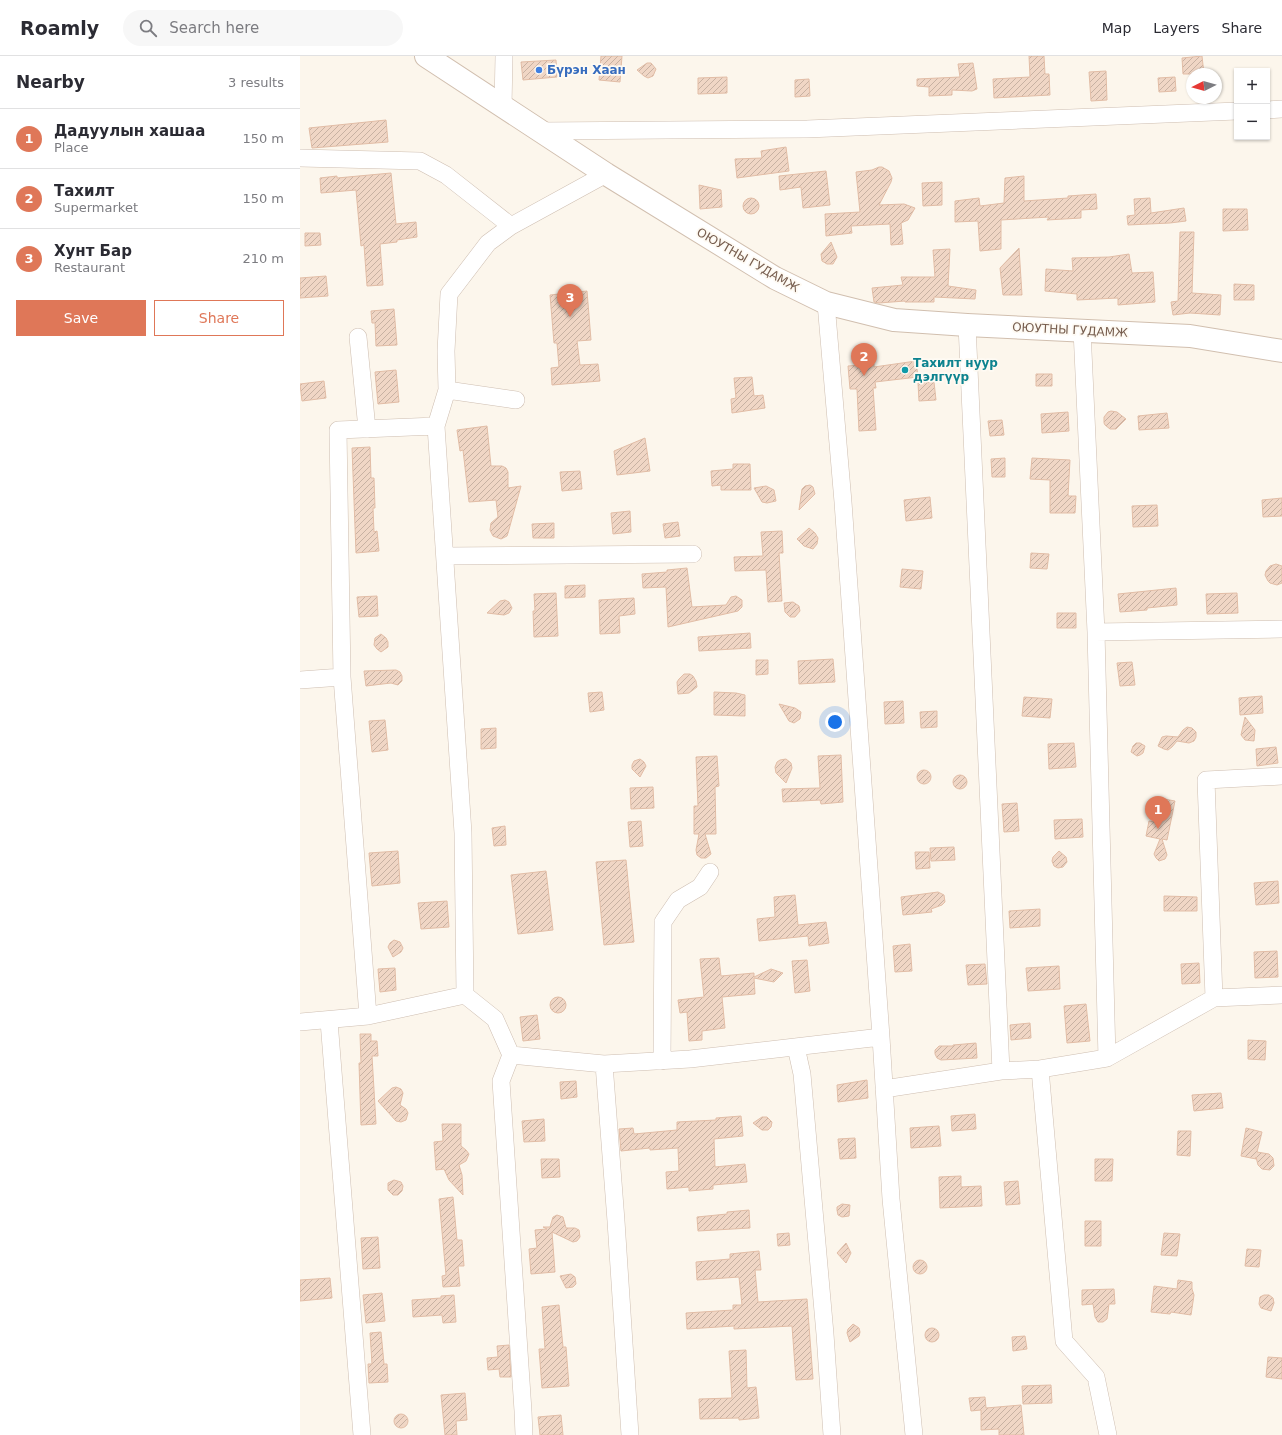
<!DOCTYPE html>
<html lang="en">
<head>
<meta charset="utf-8">
<style>
  :root { --surface:#fff; --page:#f7f7f7; --text:#2b2b33; --muted:#7c7c81; --line:#e1e1e2; --accent:#df7758 }
  body { margin:0; font-family:"DejaVu Sans",sans-serif; background:var(--page); color:var(--text) }
  .controls { position:absolute; right:12px; top:12px; display:grid; overflow:hidden; border-radius:0px; box-shadow:0 1px 3px #0004 }
  .controls button { width:36px; height:36px; display:grid; place-items:center; padding:0; border:0; border-bottom:1px solid var(--line); background:var(--surface); color:var(--text); font:20px sans-serif }
  .compass { position:absolute; left:886px; top:12px; width:36px; height:36px; border-radius:50%; background:var(--surface); box-shadow:0 1px 3px #0004; rotate:264deg }
  .you { position:absolute; left:535px; top:666px; width:14px; height:14px; margin:-10px; border:3px solid #fff; border-radius:50%; background:#1a73e8; box-shadow:0 0 0 6px #1a73e833 }
  .badge { display:grid; place-items:center; width:26px; height:26px; border-radius:50%; background:var(--accent); color:#fff; font-size:13px; font-weight:700 }
  .pin { position:absolute; translate:-50% -33px; filter:drop-shadow(0 1px 2px #0008) }
  .pin::after { content:''; position:absolute; top:21px; width:14px; height:12px; background:inherit; clip-path:polygon(0 0,100% 0,50% 100%) }
  .list { margin:0; padding:0; list-style:none }
  h2 { display:flex; justify-content:space-between; align-items:center; height:52px; margin:0; padding:0 16px; font-size:17px }
  h2 small { font-size:13px; font-weight:400; color:var(--muted) }
  .list li { display:grid; grid-template-columns:26px 1fr auto; gap:12px; align-items:center; box-sizing:border-box; height:60px; padding:0 16px; border-top:1px solid var(--line) }
  .list b { display:block; font-size:15px; white-space:nowrap }
  .list p { margin:0; font-size:13px; white-space:nowrap; color:var(--muted) }
  .list em { font-size:13px; font-style:normal; color:var(--muted) }
  .actions { display:flex; gap:8px; padding:12px 16px }
  .actions a { flex:1; padding:9px 0; border:1px solid var(--accent); border-radius:0px; text-align:center; font-size:14px; color:var(--accent) }
  .actions .main { background:var(--accent); color:#fff }
  .icon { flex:none; width:22px; height:22px; fill:none; stroke:currentColor; stroke-width:2; stroke-linecap:round; stroke-linejoin:round }
  .map { position:relative; flex:none; width:982px; height:1379px; overflow:hidden }
  header { display:flex; align-items:center; gap:24px; box-sizing:border-box; height:56px; padding:0 20px; background:var(--surface); border-bottom:1px solid var(--line) }
  header strong { font-size:19px }
  nav { display:flex; gap:22px; margin-inline-start:auto; font-size:14px }
  .search { width:280px; height:36px; background:var(--page); display:flex; align-items:center; gap:10px; box-sizing:border-box; padding:0 14px; border-radius:22px; color:var(--muted); font-size:15px }
  main { display:flex }
  aside { flex:1; background:var(--surface) }
  .map>svg:first-child { display:block }
  .building { fill:url(#building-hatch); stroke:#e2bda6 }
  .lines { fill:none; stroke-linecap:round; stroke-linejoin:round }
  .street-casing { stroke:#cebeb1; stroke-width:18 }
  .secondary-casing { stroke:#d1bfaf; stroke-width:24 }
  .street { stroke:#fff; stroke-width:17 }
  .secondary { stroke:#fff; stroke-width:22 }
  .shop-dot { fill:#3f7fe0; stroke:#fefaf3; stroke-width:1.5 }
  .culture-dot { fill:#0f9aa8; stroke:#fefaf3; stroke-width:1.5 }
  .labels { text-anchor:middle; stroke-width:3.5; stroke-linejoin:round; paint-order:stroke }
  .shop-label { font-size:12px; font-weight:bold; fill:#366cbe; stroke:#fefaf3; text-anchor:start }
  .street-label { font-size:12px; fill:#775e4f; stroke:#fefaf3 }
  .culture-label { font-size:12px; font-weight:bold; fill:#0d838f; stroke:#fefaf3; text-anchor:start }
</style>
</head>
<body>
<header>
<strong>Roamly</strong>
<div class="search"><svg class="icon" aria-label="search" viewBox="0 0 24 24"><circle cx="10" cy="10" r="6"/><path d="M15 15l6 6"/></svg>Search here</div>
<nav><a>Map</a><a>Layers</a><a>Share</a></nav>
</header>
<main>
<aside>
<h2>Nearby<small>3 results</small></h2>
<ul class="list">
<li><span class="badge">1</span><div><b>Дадуулын хашаа</b><p>Place</p></div><em>150 m</em></li>
<li><span class="badge">2</span><div><b>Тахилт</b><p>Supermarket</p></div><em>150 m</em></li>
<li><span class="badge">3</span><div><b>Хунт Бар</b><p>Restaurant</p></div><em>210 m</em></li>
</ul>
<div class="actions"><a class="main">Save</a><a>Share</a></div>
</aside>
<div class="map">
<svg width="982" height="1379" viewBox="0 0 982 1379">
  <defs>
    <pattern id="building-hatch" width="6" height="6" patternUnits="userSpaceOnUse"><rect width="6" height="6" fill="#f0d6c5"/><path d="M-1 1l2-2M0 6l6-6M5 7l2-2" fill="none" stroke="#c7b1a2"/></pattern>
  </defs>
  <rect width="100%" height="100%" fill="#fcf6ec"/>
  <path class="building" d="M 301,0 L 322,0 L 320,26 L 299,24 Z
    M 729,0 L 744,0 L 745,18 L 749,18 L 750,39 L 694,42 L 693,23 L 730,21 Z
    M 902,0 L 904,18 L 883,18 L 882,2 Z
    M 256,4 L 257,21 L 223,24 L 221,6 Z
    M 347,7 L 351,7 L 356,13 L 353,20 L 348,22 L 344,20 L 337,14 Z
    M 673,7 L 677,33 L 672,35 L 652,34 L 652,39 L 629,40 L 629,31 L 617,30 L 617,23 L 660,21 L 658,8 Z
    M 806,15 L 807,44 L 791,45 L 789,16 Z
    M 427,21 L 427,37 L 398,38 L 398,22 Z
    M 875,21 L 876,35 L 859,36 L 858,22 Z
    M 509,23 L 510,40 L 495,41 L 495,24 Z
    M 86,64 L 88,86 L 12,92 L 9,72 Z
    M 486,91 L 489,115 L 437,122 L 435,103 L 462,102 L 461,95 Z
    M 579,111 L 582,111 L 589,115 L 592,122 L 591,126 L 579,149 L 604,148 L 615,152 L 608,164 L 601,167 L 603,188 L 591,189 L 590,168 L 551,170 L 552,177 L 526,180 L 525,158 L 560,156 L 556,116 L 572,114 Z
    M 526,115 L 530,149 L 503,152 L 501,131 L 480,134 L 479,120 Z
    M 91,117 L 96,168 L 116,166 L 117,181 L 97,184 L 97,186 L 80,188 L 83,229 L 67,230 L 64,189 L 61,190 L 56,134 L 21,137 L 20,122 L 37,120 L 37,122 Z
    M 724,120 L 724,145 L 768,142 L 768,140 L 796,138 L 797,153 L 781,154 L 781,162 L 747,164 L 749,161 L 701,164 L 701,193 L 680,195 L 678,165 L 655,166 L 655,145 L 679,142 L 680,150 L 704,147 L 705,122 Z
    M 642,126 L 642,149 L 623,150 L 622,127 Z
    M 399,129 L 421,134 L 422,151 L 400,153 Z
    M 850,142 L 851,157 L 884,152 L 886,165 L 870,167 L 828,169 L 827,160 L 835,159 L 834,143 Z
    M443 150a8 8 0 1 1 16 0a8 8 0 1 1-16 0Z
    M 923,153 L 947,153 L 948,174 L 923,175 Z
    M 880,176 L 894,176 L 892,237 L 921,239 L 920,259 L 890,257 L 873,259 L 871,246 L 878,245 Z
    M 5,177 L 20,177 L 21,189 L 5,190 Z
    M 531,186 L 537,201 L 533,208 L 527,208 L 522,205 L 521,198 Z
    M 719,192 L 722,239 L 703,239 L 700,212 Z
    M 650,193 L 648,230 L 676,234 L 675,243 L 634,241 L 634,246 L 605,246 L 605,245 L 579,247 L 574,246 L 572,232 L 603,229 L 601,221 L 635,221 L 633,194 Z
    M 829,198 L 832,217 L 853,216 L 855,246 L 818,249 L 818,242 L 777,244 L 777,238 L 745,235 L 746,213 L 773,215 L 772,202 L 809,201 Z
    M 26,220 L 28,240 L 0,242 L 0,222 Z
    M 934,228 L 954,229 L 954,244 L 934,244 Z
    M 287,235 L 291,284 L 277,285 L 280,309 L 298,308 L 300,325 L 252,329 L 251,312 L 259,311 L 257,287 L 254,287 L 250,239 Z
    M 94,253 L 97,289 L 76,290 L 75,267 L 72,267 L 71,255 Z
    M 616,305 L 618,321 L 575,326 L 576,332 L 573,332 L 576,374 L 559,375 L 557,333 L 550,333 L 548,310 L 574,308 L 574,311 Z
    M 96,314 L 99,346 L 78,348 L 75,316 Z
    M 736,318 L 752,318 L 752,330 L 736,330 Z
    M 452,321 L 454,340 L 463,339 L 465,352 L 432,357 L 431,343 L 436,342 L 434,322 Z
    M 24,325 L 26,342 L 2,345 L 0,328 Z
    M 634,326 L 636,344 L 619,345 L 618,327 Z
    M 811,355 L 817,356 L 826,363 L 816,373 L 810,373 L 805,369 L 804,367 L 804,361 L 808,356 Z
    M 768,356 L 769,375 L 742,377 L 741,358 Z
    M 867,357 L 869,372 L 839,374 L 838,360 Z
    M 702,364 L 704,379 L 690,380 L 688,365 Z
    M 187,370 L 191,410 L 202,410 L 206,412 L 208,416 L 208,432 L 221,430 L 208,477 L 207,480 L 201,483 L 193,480 L 190,474 L 191,467 L 198,461 L 196,444 L 169,446 L 163,394 L 160,395 L 157,374 Z
    M 345,382 L 350,415 L 317,419 L 314,395 Z
    M 70,391 L 71,422 L 74,422 L 75,452 L 73,452 L 74,476 L 77,475 L 79,495 L 56,497 L 52,392 Z
    M 705,402 L 705,421 L 692,421 L 691,403 Z
    M 732,402 L 770,404 L 768,440 L 776,440 L 775,457 L 750,457 L 750,424 L 730,423 Z
    M 433,408 L 450,408 L 451,434 L 421,434 L 421,429 L 412,430 L 411,415 L 433,413 Z
    M 280,415 L 282,433 L 262,435 L 260,416 Z
    M 510,429 L 513,431 L 515,438 L 499,454 L 502,433 L 505,430 Z
    M 466,430 L 474,434 L 476,445 L 467,447 L 462,446 L 454,432 Z
    M 630,441 L 632,462 L 606,465 L 604,444 Z
    M 982,442 L 982,460 L 963,461 L 962,444 Z
    M 857,449 L 858,470 L 833,471 L 832,450 Z
    M 330,455 L 331,476 L 313,478 L 311,457 Z
    M 378,466 L 380,480 L 365,482 L 363,468 Z
    M 254,467 L 254,482 L 233,482 L 232,468 Z
    M 509,472 L 515,477 L 518,482 L 517,488 L 513,493 L 504,490 L 497,483 Z
    M 482,475 L 483,497 L 479,497 L 482,545 L 468,546 L 466,514 L 435,515 L 434,501 L 463,500 L 461,476 Z
    M 731,497 L 749,498 L 747,513 L 730,512 Z
    M 976,508 L 982,510 L 982,527 L 977,529 L 970,527 L 968,525 L 965,519 L 966,515 L 970,510 Z
    M 387,512 L 392,551 L 426,549 L 431,541 L 436,540 L 442,544 L 442,551 L 438,555 L 368,571 L 366,531 L 343,532 L 342,518 L 367,516 L 367,514 Z
    M 602,513 L 623,515 L 621,533 L 600,531 Z
    M 285,529 L 285,541 L 265,542 L 265,530 Z
    M 876,532 L 877,549 L 847,552 L 847,554 L 820,556 L 818,538 Z
    M 256,537 L 258,580 L 234,581 L 233,555 L 235,555 L 234,538 Z
    M 937,537 L 938,557 L 907,558 L 906,538 Z
    M 77,540 L 78,560 L 59,561 L 57,541 Z
    M 334,542 L 335,558 L 319,560 L 320,577 L 300,578 L 299,544 Z
    M 205,544 L 209,546 L 212,552 L 209,557 L 204,559 L 187,557 L 200,545 Z
    M 493,546 L 499,550 L 500,555 L 495,561 L 490,561 L 485,556 L 484,547 Z
    M 757,557 L 776,557 L 776,572 L 757,572 Z
    M 450,577 L 451,592 L 399,595 L 398,581 Z
    M 81,578 L 86,582 L 88,586 L 88,591 L 81,596 L 77,593 L 74,589 L 75,582 Z
    M 533,603 L 535,626 L 499,628 L 498,605 Z
    M 456,604 L 468,604 L 468,618 L 456,619 Z
    M 832,606 L 835,629 L 820,630 L 817,607 Z
    M 96,614 L 100,616 L 102,620 L 102,625 L 98,629 L 91,627 L 66,630 L 64,615 Z
    M 384,618 L 390,618 L 393,620 L 396,625 L 397,631 L 389,637 L 378,638 L 377,626 L 379,623 Z
    M 302,636 L 304,654 L 290,656 L 288,637 Z
    M 414,636 L 436,637 L 445,639 L 445,660 L 414,659 Z
    M 962,640 L 963,657 L 940,659 L 939,642 Z
    M 724,641 L 752,643 L 750,662 L 722,660 Z
    M 603,645 L 604,667 L 585,668 L 584,646 Z
    M 479,648 L 495,652 L 501,656 L 500,663 L 494,667 L 489,665 Z
    M 637,655 L 637,671 L 621,672 L 620,656 Z
    M 945,661 L 955,674 L 954,685 L 945,684 L 941,679 Z
    M 85,664 L 88,694 L 72,696 L 69,665 Z
    M 887,671 L 892,672 L 896,676 L 896,681 L 894,685 L 889,687 L 877,685 L 872,691 L 868,694 L 864,693 L 858,690 L 862,681 L 866,680 L 878,681 L 883,674 Z
    M 196,672 L 196,692 L 181,693 L 181,673 Z
    M 774,687 L 776,711 L 749,713 L 748,688 Z
    M 836,687 L 840,687 L 845,690 L 843,697 L 840,699 L 837,700 L 831,696 L 833,690 Z
    M 976,691 L 978,707 L 957,710 L 956,693 Z
    M 541,699 L 543,746 L 521,748 L 520,744 L 483,746 L 482,733 L 520,732 L 518,700 Z
    M 417,700 L 419,730 L 415,731 L 416,778 L 405,778 L 411,798 L 406,802 L 401,802 L 397,799 L 396,794 L 399,778 L 394,778 L 394,750 L 398,750 L 396,701 Z
    M 340,703 L 344,706 L 346,710 L 340,721 L 332,713 L 332,709 L 334,705 Z
    M 486,703 L 491,707 L 492,712 L 486,727 L 476,717 L 475,711 L 477,706 L 480,704 Z
    M617 721a7 7 0 1 1 14 0a7 7 0 1 1-14 0Z
    M653 726a7 7 0 1 1 14 0a7 7 0 1 1-14 0Z
    M 353,731 L 354,752 L 331,753 L 330,732 Z
    M 864,743 L 875,745 L 867,784 L 862,783 L 867,799 L 865,803 L 859,805 L 856,802 L 854,798 L 860,783 L 846,780 L 849,765 L 859,767 Z
    M 717,747 L 719,775 L 704,776 L 702,748 Z
    M 782,763 L 783,781 L 755,783 L 754,764 Z
    M 341,765 L 343,790 L 330,791 L 328,766 Z
    M 205,770 L 206,789 L 194,790 L 192,772 Z
    M 654,791 L 655,804 L 631,805 L 630,792 Z
    M 98,795 L 100,827 L 72,830 L 69,797 Z
    M 759,795 L 766,801 L 767,806 L 763,811 L 758,812 L 754,810 L 752,805 L 753,801 Z
    M 615,796 L 629,796 L 630,812 L 616,813 Z
    M 326,804 L 334,886 L 304,889 L 296,806 Z
    M 246,815 L 253,874 L 218,878 L 211,819 Z
    M 978,825 L 979,847 L 956,849 L 954,827 Z
    M 638,836 L 644,839 L 645,846 L 642,849 L 631,853 L 632,856 L 603,859 L 601,841 Z
    M 495,839 L 498,869 L 526,866 L 529,887 L 509,890 L 508,880 L 459,885 L 457,863 L 475,861 L 474,841 Z
    M 864,840 L 897,841 L 897,855 L 864,855 Z
    M 147,845 L 149,871 L 121,873 L 118,847 Z
    M 740,853 L 740,870 L 710,872 L 709,855 Z
    M 94,884 L 100,886 L 103,892 L 101,896 L 93,901 L 88,891 L 90,887 Z
    M 610,888 L 612,915 L 595,916 L 593,890 Z
    M 977,895 L 978,921 L 955,922 L 954,896 Z
    M 419,902 L 421,920 L 454,917 L 454,921 L 471,913 L 483,917 L 474,926 L 454,922 L 455,938 L 422,941 L 425,972 L 402,975 L 402,984 L 389,985 L 387,956 L 380,957 L 378,944 L 404,941 L 400,903 Z
    M 507,904 L 510,935 L 495,937 L 492,905 Z
    M 899,907 L 900,927 L 882,928 L 881,908 Z
    M 685,908 L 687,928 L 668,929 L 666,909 Z
    M 759,910 L 760,933 L 728,935 L 726,912 Z
    M 95,912 L 96,934 L 80,936 L 78,913 Z
    M250 949a8 8 0 1 1 16 0a8 8 0 1 1-16 0Z
    M 786,948 L 790,985 L 767,987 L 764,950 Z
    M 237,959 L 240,983 L 223,985 L 220,961 Z
    M 730,967 L 731,982 L 711,984 L 710,969 Z
    M 60,978 L 71,978 L 71,985 L 77,985 L 78,1000 L 72,1000 L 76,1068 L 61,1069 L 59,1007 L 61,1007 Z
    M 948,984 L 966,985 L 965,1004 L 948,1003 Z
    M 676,987 L 677,1002 L 641,1004 L 637,1002 L 635,998 L 635,994 L 639,990 L 653,990 L 653,989 Z
    M 567,1024 L 568,1042 L 538,1046 L 537,1029 Z
    M 276,1025 L 277,1041 L 261,1043 L 260,1026 Z
    M 96,1031 L 101,1033 L 103,1037 L 100,1049 L 106,1053 L 108,1057 L 106,1064 L 101,1066 L 96,1065 L 78,1045 L 92,1032 Z
    M 921,1037 L 923,1052 L 894,1055 L 892,1039 Z
    M 675,1058 L 676,1073 L 652,1075 L 651,1060 Z
    M 441,1060 L 443,1080 L 414,1083 L 415,1111 L 445,1108 L 447,1126 L 413,1129 L 413,1133 L 389,1135 L 389,1131 L 367,1133 L 366,1116 L 379,1115 L 378,1092 L 350,1094 L 350,1092 L 321,1095 L 319,1073 L 333,1072 L 334,1078 L 377,1074 L 377,1066 L 416,1064 L 416,1062 Z
    M 462,1061 L 467,1061 L 472,1066 L 471,1071 L 468,1074 L 462,1074 L 453,1067 Z
    M 244,1063 L 245,1085 L 224,1086 L 222,1065 Z
    M 142,1068 L 161,1068 L 161,1090 L 166,1094 L 169,1098 L 166,1105 L 159,1109 L 162,1119 L 163,1139 L 149,1124 L 144,1113 L 136,1114 L 134,1086 L 143,1085 Z
    M 639,1070 L 641,1090 L 611,1092 L 610,1072 Z
    M 946,1072 L 962,1076 L 957,1096 L 969,1098 L 973,1102 L 974,1110 L 970,1114 L 962,1113 L 958,1109 L 956,1101 L 956,1103 L 941,1100 Z
    M 878,1075 L 891,1075 L 890,1100 L 877,1099 Z
    M 555,1082 L 556,1102 L 540,1103 L 538,1083 Z
    M 241,1103 L 259,1103 L 260,1121 L 242,1122 Z
    M 795,1103 L 813,1103 L 812,1125 L 795,1125 Z
    M 661,1120 L 661,1131 L 681,1130 L 682,1150 L 640,1152 L 639,1121 Z
    M 94,1124 L 101,1126 L 103,1130 L 102,1135 L 98,1139 L 93,1139 L 88,1134 L 88,1127 Z
    M 718,1125 L 720,1148 L 706,1149 L 704,1126 Z
    M 153,1141 L 157,1184 L 162,1184 L 164,1210 L 158,1210 L 160,1230 L 143,1231 L 142,1220 L 146,1219 L 139,1143 Z
    M 542,1148 L 550,1149 L 549,1160 L 542,1161 L 538,1159 L 537,1154 L 537,1151 Z
    M 449,1154 L 450,1172 L 398,1175 L 397,1161 L 427,1158 L 427,1156 Z
    M 257,1159 L 263,1161 L 266,1172 L 275,1172 L 279,1174 L 280,1181 L 277,1185 L 273,1186 L 252,1176 L 255,1216 L 231,1218 L 229,1193 L 237,1192 L 235,1174 L 247,1173 L 243,1171 L 250,1171 L 253,1161 Z
    M 785,1165 L 801,1165 L 801,1190 L 785,1190 Z
    M 489,1177 L 490,1189 L 478,1190 L 477,1178 Z
    M 864,1177 L 880,1178 L 877,1200 L 861,1199 Z
    M 78,1181 L 80,1212 L 63,1213 L 61,1182 Z
    M 546,1187 L 551,1197 L 546,1207 L 537,1197 Z
    M 947,1193 L 961,1194 L 959,1211 L 945,1210 Z
    M 459,1195 L 461,1214 L 455,1214 L 458,1246 L 507,1243 L 513,1323 L 496,1324 L 492,1270 L 434,1273 L 434,1270 L 387,1273 L 386,1257 L 433,1254 L 433,1249 L 442,1249 L 439,1221 L 397,1224 L 396,1206 L 430,1203 L 430,1198 Z
    M613 1211a7 7 0 1 1 14 0a7 7 0 1 1-14 0Z
    M 271,1218 L 275,1221 L 276,1228 L 273,1231 L 266,1232 L 260,1220 Z
    M 30,1222 L 32,1242 L 0,1245 L 0,1224 Z
    M 878,1224 L 892,1226 L 892,1233 L 894,1239 L 891,1259 L 871,1256 L 870,1258 L 851,1256 L 854,1230 L 877,1233 Z
    M 814,1233 L 815,1248 L 809,1248 L 807,1263 L 803,1266 L 798,1266 L 795,1261 L 793,1248 L 782,1249 L 782,1234 Z
    M 82,1237 L 85,1265 L 66,1267 L 63,1239 Z
    M 154,1239 L 156,1266 L 143,1267 L 142,1259 L 113,1261 L 112,1244 L 141,1242 L 141,1240 Z
    M 964,1239 L 969,1239 L 973,1242 L 974,1247 L 971,1255 L 961,1252 L 959,1248 L 960,1241 Z
    M 259,1249 L 263,1291 L 266,1291 L 269,1330 L 242,1332 L 239,1293 L 245,1293 L 242,1251 Z
    M 553,1268 L 559,1272 L 560,1276 L 559,1280 L 550,1286 L 547,1277 L 548,1273 Z
    M625 1279a7 7 0 1 1 14 0a7 7 0 1 1-14 0Z
    M 81,1276 L 84,1308 L 87,1308 L 88,1326 L 69,1327 L 68,1308 L 72,1308 L 70,1277 Z
    M 725,1280 L 727,1293 L 713,1295 L 712,1281 Z
    M 209,1289 L 211,1321 L 200,1321 L 199,1313 L 188,1314 L 187,1302 L 198,1301 L 197,1290 Z
    M 446,1294 L 447,1332 L 456,1331 L 459,1362 L 439,1364 L 439,1362 L 400,1363 L 399,1343 L 432,1342 L 429,1295 Z
    M 968,1301 L 982,1302 L 982,1323 L 966,1321 Z
    M 751,1329 L 752,1347 L 723,1348 L 722,1330 Z
    M 165,1337 L 167,1364 L 156,1365 L 157,1379 L 145,1379 L 141,1339 Z
    M 685,1341 L 686,1352 L 721,1349 L 724,1379 L 699,1379 L 699,1373 L 681,1374 L 681,1354 L 671,1355 L 669,1342 Z
    M94 1365a7 7 0 1 1 14 0a7 7 0 1 1-14 0Z
    M 261,1359 L 263,1379 L 240,1379 L 238,1361 Z"/>
  <g class="lines">
    <defs>
      <path id="street" d="M 203,51 L 204,0
        M 967,54 L 982,53
        M 240,75 L 507,73 L 937,55
        M 0,102 L 120,105 L 146,119 L 211,170
        M 667,269 L 701,1015
        M 782,274 L 796,576 L 807,1002 L 914,942 L 982,939
        M 58,281 L 67,373
        M 147,334 L 216,344
        M 136,370 L 147,334 L 146,295 L 149,238 L 188,187 L 211,170 L 306,118
        M 145,500 L 393,498
        M 796,576 L 982,573
        M 0,624 L 42,621
        M 165,939 L 195,963 L 211,999 L 201,1025 L 223,1355 L 224,1379
        M 914,942 L 906,724 L 982,720
        M 68,960 L 42,621 L 38,374 L 136,370 L 163,777 L 165,939
        M 29,965 L 62,1379
        M 0,966 L 68,960 L 165,939
        M 581,981 L 591,1143 L 614,1379
        M 496,991 L 502,1018 L 525,1278 L 532,1379
        M 211,999 L 304,1008 L 390,1003 L 581,981 L 543,446 L 526,247
        M 362,1005 L 363,866 L 378,844 L 400,831 L 410,816
        M 304,1008 L 316,1165 L 330,1379
        M 740,1013 L 764,1285 L 796,1321 L 808,1379
        M 584,1033 L 701,1015 L 740,1013 L 807,1002"/>
      <path id="secondary" d="M 126,0 L 306,118 L 475,222 L 526,247 L 594,264 L 667,269 L 890,280 L 982,295"/>
    </defs>
    <use href="#street" class="street-casing"/>
    <use href="#secondary" class="secondary-casing"/>
    <use href="#street" class="street"/>
    <use href="#secondary" class="secondary"/>
  </g>
  <circle class="shop-dot" cx="239" cy="14" r="4"/>
  <circle class="culture-dot" cx="605" cy="314" r="4"/>
  <g class="labels">
    <g class="shop-label">
      <text x="247" y="18">Бүрэн Хаан</text>
    </g>
    <g class="street-label">
      <text transform="translate(448 204) rotate(30)" y="4">ОЮУТНЫ ГУДАМЖ</text>
      <text transform="translate(770 274) rotate(3)" y="4">ОЮУТНЫ ГУДАМЖ</text>
    </g>
    <g class="culture-label">
      <text x="613" y="311">Тахилт нуур<tspan x="613" dy="14">дэлгүүр</tspan></text>
    </g>
  </g>
</svg>
<div class="controls">
<button>+</button>
<button>−</button>
</div>
<svg class="compass" viewBox="-18 -18 36 36"><path d="M0-13l5 13h-10z" fill="#e53935"/><path d="M0 13l5-13h-10z" fill="#7c7c81"/></svg>
<div class="you"></div>
<div class="pin badge" style="left:858px;top:773px">1</div>
<div class="pin badge" style="left:564px;top:320px">2</div>
<div class="pin badge" style="left:270px;top:261px">3</div>
</div>
</main>
</body>
</html>
